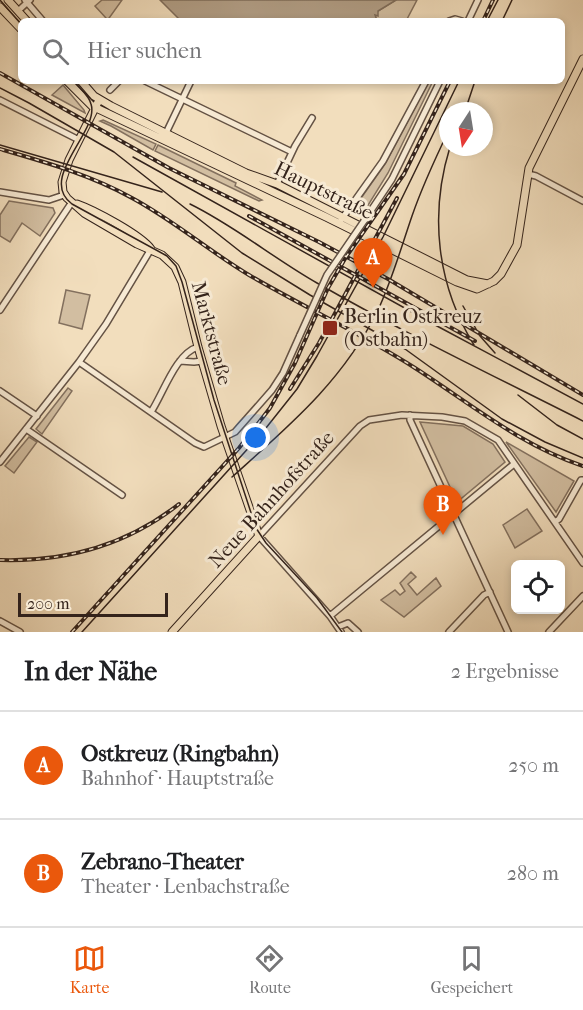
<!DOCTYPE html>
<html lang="de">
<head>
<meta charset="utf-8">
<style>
  :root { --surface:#fff; --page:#f2f2f2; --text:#202124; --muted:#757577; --line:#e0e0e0; --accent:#ea580c }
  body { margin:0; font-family:"IM FELL French Canon",serif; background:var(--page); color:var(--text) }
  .controls { position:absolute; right:18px; bottom:18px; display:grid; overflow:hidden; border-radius:9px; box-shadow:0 3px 9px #0003 }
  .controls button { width:54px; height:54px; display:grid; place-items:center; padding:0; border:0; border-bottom:2px solid var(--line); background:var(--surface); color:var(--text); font:30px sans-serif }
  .compass { position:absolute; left:439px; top:102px; width:54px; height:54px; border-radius:50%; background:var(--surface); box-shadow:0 3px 9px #0003; rotate:192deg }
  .scale { position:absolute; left:18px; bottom:15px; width:150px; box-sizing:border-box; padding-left:6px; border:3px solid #34231b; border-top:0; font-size:16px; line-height:21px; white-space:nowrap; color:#34231b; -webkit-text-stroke:4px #f7ead4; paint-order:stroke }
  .you { position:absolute; left:256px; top:438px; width:21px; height:21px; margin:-15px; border:4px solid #fff; border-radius:50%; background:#1a73e8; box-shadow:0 0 0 9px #1a73e833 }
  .badge { display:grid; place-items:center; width:39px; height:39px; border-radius:50%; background:var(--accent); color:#fff; font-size:20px; font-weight:700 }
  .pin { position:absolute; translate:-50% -50px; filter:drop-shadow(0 2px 3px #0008) }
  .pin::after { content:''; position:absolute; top:32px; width:21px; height:18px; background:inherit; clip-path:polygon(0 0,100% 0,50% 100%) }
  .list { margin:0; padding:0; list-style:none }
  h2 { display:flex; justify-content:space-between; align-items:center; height:78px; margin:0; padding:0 24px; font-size:26px }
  h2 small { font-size:20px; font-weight:400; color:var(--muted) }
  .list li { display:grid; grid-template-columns:39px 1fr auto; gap:18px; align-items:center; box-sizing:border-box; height:108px; padding:0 24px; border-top:2px solid var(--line) }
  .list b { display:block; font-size:22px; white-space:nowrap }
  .list p { margin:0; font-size:20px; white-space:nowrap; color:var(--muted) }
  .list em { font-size:20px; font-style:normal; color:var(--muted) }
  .icon { flex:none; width:33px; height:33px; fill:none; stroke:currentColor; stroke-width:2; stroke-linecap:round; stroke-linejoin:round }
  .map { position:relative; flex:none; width:583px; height:632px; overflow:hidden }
  .search { position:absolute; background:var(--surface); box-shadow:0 3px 9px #0003; left:18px; right:18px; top:18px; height:66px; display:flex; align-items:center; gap:15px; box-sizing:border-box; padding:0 21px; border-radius:9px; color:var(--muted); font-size:22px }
  .sheet { height:294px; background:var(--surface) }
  nav { display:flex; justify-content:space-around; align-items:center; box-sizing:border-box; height:84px; border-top:2px solid var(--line); background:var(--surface); font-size:16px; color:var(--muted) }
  nav a { display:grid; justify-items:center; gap:3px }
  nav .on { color:var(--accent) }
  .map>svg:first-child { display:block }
  .green { fill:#d2bea1; stroke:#83705e; stroke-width:1.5 }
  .water { fill:#b19e86; stroke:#7f6d5b; stroke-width:1.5 }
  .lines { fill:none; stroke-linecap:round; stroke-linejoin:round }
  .minor-casing { stroke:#645244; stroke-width:8 }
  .major-casing { stroke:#34231b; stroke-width:9 }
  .minor { stroke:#f7ead4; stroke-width:5 }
  .major { stroke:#f2debd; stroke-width:7 }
  .tram { stroke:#34231b; stroke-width:1.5 }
  .rail-casing { stroke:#34231b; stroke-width:4 }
  .rail { stroke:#f7ead4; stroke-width:1.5; stroke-dasharray:4.5; stroke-linecap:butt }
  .minor-bridge-casing { stroke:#645244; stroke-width:8; stroke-linecap:butt }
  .minor-bridge { stroke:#f7ead4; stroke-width:5 }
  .poi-dot { fill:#8f2418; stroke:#f7ead4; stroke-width:2 }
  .labels { text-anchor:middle; stroke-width:6; stroke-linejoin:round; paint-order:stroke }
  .street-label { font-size:20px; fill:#34231b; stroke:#f7ead4 }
  .poi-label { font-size:20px; fill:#34231b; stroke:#f7ead4; text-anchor:start }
</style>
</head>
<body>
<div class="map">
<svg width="583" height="632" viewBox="0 0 583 632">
  <rect width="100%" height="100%" fill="#f2debd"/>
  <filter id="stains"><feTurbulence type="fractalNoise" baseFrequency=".00333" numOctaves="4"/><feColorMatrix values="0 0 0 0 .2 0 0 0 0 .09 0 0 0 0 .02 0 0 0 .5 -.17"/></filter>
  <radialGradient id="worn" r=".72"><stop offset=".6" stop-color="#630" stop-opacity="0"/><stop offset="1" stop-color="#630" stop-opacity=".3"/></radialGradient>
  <path class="green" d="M 102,0 L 122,0 L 107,21 L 104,21 L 106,18 L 95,6 Z
    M 396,0 L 417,0 L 406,21 L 377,21 L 375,15 L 378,11 Z
    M 429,81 L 433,81 L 388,173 L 367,207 L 359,201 L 385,164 Z
    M 63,85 L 84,110 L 85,113 L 52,95 Z
    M 103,120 L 156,144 L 153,150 L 111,126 L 100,121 Z
    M 158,145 L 236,183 L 235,186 L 262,200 L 259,201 L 155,151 Z
    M 9,201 L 53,208 L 55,213 L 40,236 L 22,223 L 10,242 L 0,236 L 0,215 Z
    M 66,290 L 90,295 L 82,329 L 59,323 Z
    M 68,388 L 72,391 L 42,434 L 36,429 Z
    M 420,422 L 463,426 L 493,444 L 505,462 L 457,502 Z
    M 29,437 L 37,442 L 14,473 L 5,466 Z
    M 506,442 L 574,481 L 556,512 Z
    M 527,509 L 542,531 L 515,548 L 503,525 Z
    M 411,572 L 416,577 L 408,584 L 417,595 L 436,578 L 441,586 L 404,617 L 381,600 L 395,590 L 400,595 L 405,591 L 400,583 Z"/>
  <path class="water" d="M 160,0 L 396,0 L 378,11 L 378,16 L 375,15 L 377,21 L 181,21 Z"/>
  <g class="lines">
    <defs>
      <path id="minor" d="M 25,0 L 43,21
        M 18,11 L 30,0
        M 449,21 L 455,19 L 462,21
        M 468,21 L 478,0
        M 145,81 L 292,152
        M 110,90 L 119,81
        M 0,100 L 79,140
        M 166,133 L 191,81
        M 528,174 L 536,176 L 583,201
        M 277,184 L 295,146 L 312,118
        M 0,192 L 49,200 L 64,195
        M 341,220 L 383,161 L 426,81
        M 364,221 L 392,179 L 440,81
        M 0,310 L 72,202
        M 180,361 L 194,362 L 202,361
        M 79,362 L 195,443 L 204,447 L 235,432 L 272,390 L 283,373 L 300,335
        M 0,391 L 37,416
        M 151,412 C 163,394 176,353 198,347
        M 410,415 L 410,420 L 508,632
        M 26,429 L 122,495
        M 0,462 L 79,362 L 106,324 L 151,249
        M 555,522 L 559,519 L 581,480 L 583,480
        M 330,616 L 514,464
        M 0,621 L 20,632
        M 338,627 L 348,623 L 358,632
        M 341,632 L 330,616 L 259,536 L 360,426 L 369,420 L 402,415 L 442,417 L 465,421 L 498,440 L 583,563
        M 449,632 L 484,595 L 490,592
        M 549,632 L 583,596"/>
      <path id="major" d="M 8,0 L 27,21
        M 0,7 L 21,29
        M 67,81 L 92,106 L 326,217 L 457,282 L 477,289 L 494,281 L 501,274 L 517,245 L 529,168 L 583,59
        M 81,81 L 94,96 L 111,106 L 246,173 L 277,184 L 467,280 L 488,284
        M 99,100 L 69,160 L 62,182 L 63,192 L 67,198 L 84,213 L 137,244 L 162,255 L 175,267 L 182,282 L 198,347 L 221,426 L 259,536 L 172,632
        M 77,204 C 94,210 141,235 151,249"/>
    </defs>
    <use href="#minor" class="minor-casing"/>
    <use href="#major" class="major-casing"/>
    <use href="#minor" class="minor"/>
    <use href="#major" class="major"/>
    <path class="tram" d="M 0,0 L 21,24
      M 487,21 L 498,0
      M 502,21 L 512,0
      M 74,81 C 79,88 89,95 91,104 C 100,131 37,178 72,204 L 167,256 L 176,266 L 182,282 L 214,400 L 256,528 L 266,543 L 317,598 L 342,632
      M 0,88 L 29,103 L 114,152 L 242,253 L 310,295 L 405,349 L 502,419 L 545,442 L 583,458
      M 465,111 L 475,81
      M 0,145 L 162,192
      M 450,147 C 429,215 437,285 474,345
      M 133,157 L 437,326 L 583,404
      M 190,204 C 235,226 273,258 317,283 C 404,333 494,376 583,421
      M 463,306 L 480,336 L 495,353
      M 518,395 L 557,425 L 583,439
      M 232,477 C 289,426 343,381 378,310 C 392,280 401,248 412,216 C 422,187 435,159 448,132
      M 82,632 L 262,433 L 297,389 L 317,356 L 383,237 L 459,81"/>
    <defs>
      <path id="rail" d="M 483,21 L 493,0
        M 0,73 L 169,168 L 319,242 L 388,279 L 583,395
        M 0,149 C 45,162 91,175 132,198 C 173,220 209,251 249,275 C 304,307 362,334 415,368 C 471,404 520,445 583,466
        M 249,216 L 475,341
        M 290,389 L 319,343 L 397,198
        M 0,560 C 66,562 127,545 179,504
        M 72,632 L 239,448 L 270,408 L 295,363 L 328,288 L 346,257 L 404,174 L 450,81"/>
    </defs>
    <use href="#rail" class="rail-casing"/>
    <use href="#rail" class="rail"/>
    <defs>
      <path id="minor-bridge" d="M 300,335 L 327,275 L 364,221"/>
    </defs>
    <use href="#minor-bridge" class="minor-bridge-casing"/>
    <use href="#minor-bridge" class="minor-bridge"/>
  </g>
  <rect class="poi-dot" x="322" y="320" width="16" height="16" rx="3"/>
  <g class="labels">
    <g class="street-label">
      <text transform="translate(324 190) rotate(26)" y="7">Hauptstraße</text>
      <text transform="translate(212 333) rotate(75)" y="7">Marktstraße</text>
      <text transform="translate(271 499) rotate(-48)" y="7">Neue Bahnhofstraße</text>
    </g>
    <g class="poi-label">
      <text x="344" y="323">Berlin Ostkreuz<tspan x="344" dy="23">(Ostbahn)</tspan></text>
    </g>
  </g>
  <rect width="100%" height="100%" filter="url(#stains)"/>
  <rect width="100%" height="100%" fill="url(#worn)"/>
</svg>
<div class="controls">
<button><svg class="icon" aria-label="locate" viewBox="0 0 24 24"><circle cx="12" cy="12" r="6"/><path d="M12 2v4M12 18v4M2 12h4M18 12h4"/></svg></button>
</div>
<svg class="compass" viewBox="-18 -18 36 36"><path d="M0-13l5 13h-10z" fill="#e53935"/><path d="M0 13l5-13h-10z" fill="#757577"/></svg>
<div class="scale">200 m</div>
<div class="you"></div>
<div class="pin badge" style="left:373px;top:288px">A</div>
<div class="pin badge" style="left:443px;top:535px">B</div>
<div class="search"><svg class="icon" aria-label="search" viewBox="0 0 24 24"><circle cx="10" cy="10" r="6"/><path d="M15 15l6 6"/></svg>Hier suchen</div>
</div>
<section class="sheet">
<h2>In der Nähe<small>2 Ergebnisse</small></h2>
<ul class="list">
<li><span class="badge">A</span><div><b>Ostkreuz (Ringbahn)</b><p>Bahnhof · Hauptstraße</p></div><em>250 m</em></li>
<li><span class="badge">B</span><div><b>Zebrano-Theater</b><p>Theater · Lenbachstraße</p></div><em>280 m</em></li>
</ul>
</section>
<nav>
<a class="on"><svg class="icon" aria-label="map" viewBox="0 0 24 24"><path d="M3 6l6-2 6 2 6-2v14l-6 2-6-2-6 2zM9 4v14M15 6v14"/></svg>Karte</a>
<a><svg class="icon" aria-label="directions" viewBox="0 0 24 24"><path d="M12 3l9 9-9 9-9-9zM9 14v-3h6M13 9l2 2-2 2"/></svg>Route</a>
<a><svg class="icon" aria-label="saved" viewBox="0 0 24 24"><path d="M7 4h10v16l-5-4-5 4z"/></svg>Gespeichert</a>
</nav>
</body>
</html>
